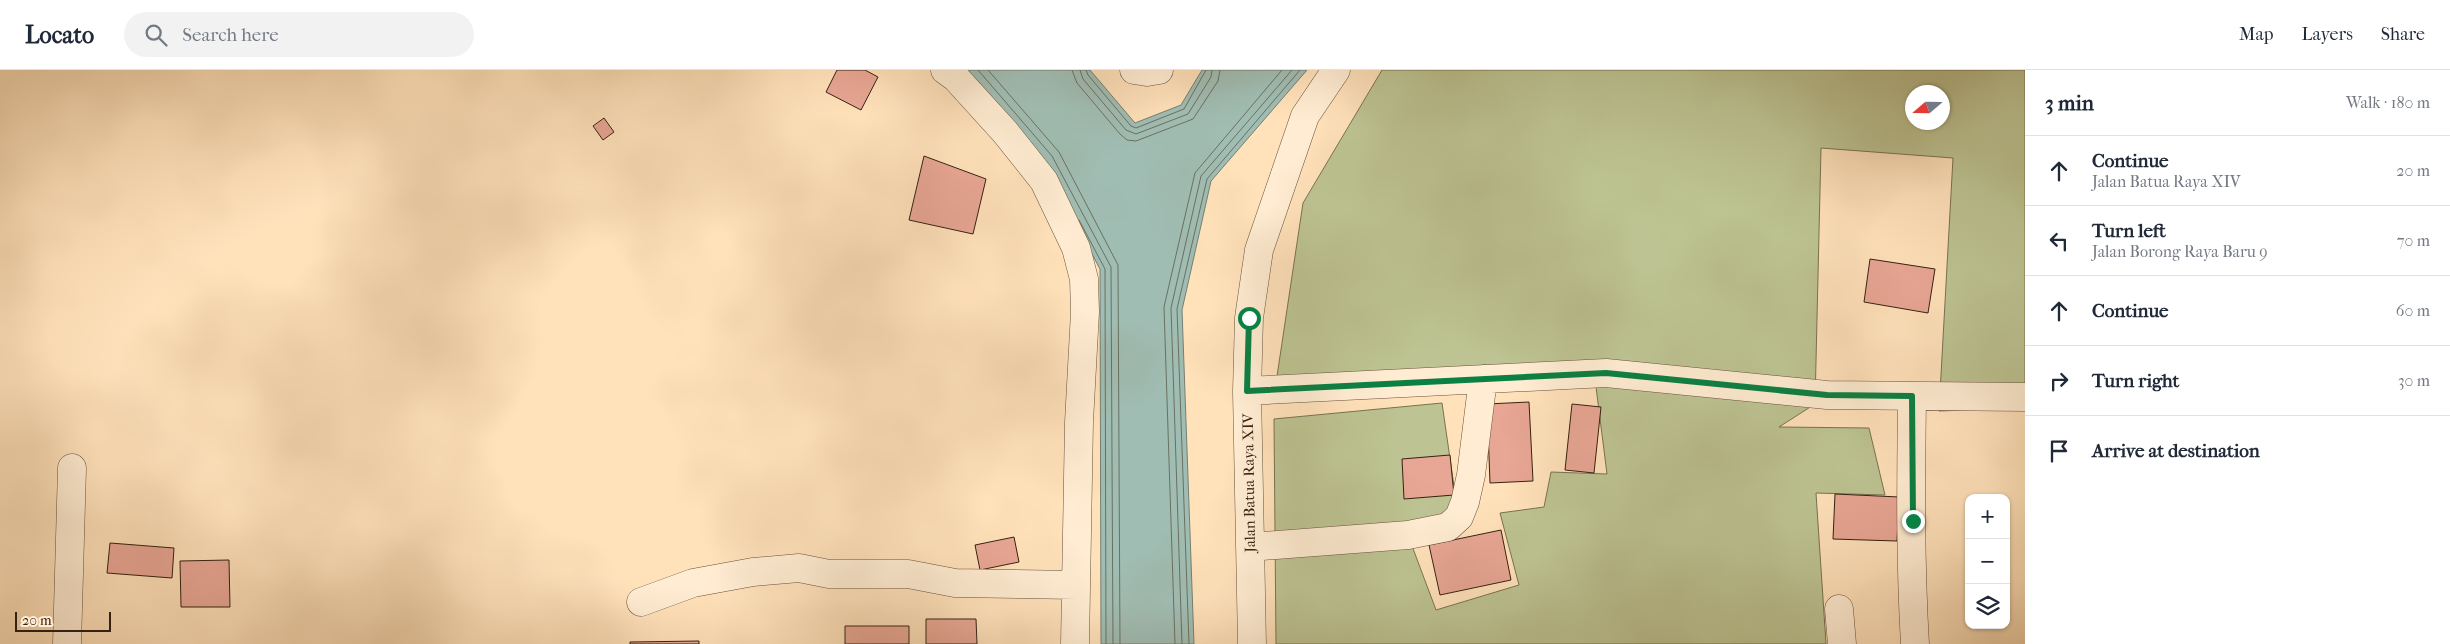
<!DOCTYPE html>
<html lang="en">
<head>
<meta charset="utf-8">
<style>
  :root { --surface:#fff; --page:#f2f2f3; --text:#1f2937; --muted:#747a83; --line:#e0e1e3 }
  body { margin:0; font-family:"IM FELL French Canon",serif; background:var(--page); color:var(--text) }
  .controls { position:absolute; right:15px; bottom:15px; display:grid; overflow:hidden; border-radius:10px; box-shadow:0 1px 4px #0004 }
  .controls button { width:45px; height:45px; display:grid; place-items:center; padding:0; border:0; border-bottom:1px solid var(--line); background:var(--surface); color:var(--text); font:25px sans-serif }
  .compass { position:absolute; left:1905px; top:15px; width:45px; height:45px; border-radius:50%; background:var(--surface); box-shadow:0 1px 4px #0004; rotate:250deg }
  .scale { position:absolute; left:15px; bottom:12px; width:96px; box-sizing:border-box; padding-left:5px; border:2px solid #352211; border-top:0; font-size:14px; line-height:18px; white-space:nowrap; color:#352211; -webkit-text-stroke:4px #ffecd2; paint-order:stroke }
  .stop { position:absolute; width:15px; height:15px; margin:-11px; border:4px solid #0b8043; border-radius:50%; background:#fff }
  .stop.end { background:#0b8043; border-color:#fff; box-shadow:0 1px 5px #0008 }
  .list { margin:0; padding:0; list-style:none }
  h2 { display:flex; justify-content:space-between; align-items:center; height:65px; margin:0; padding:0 20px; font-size:21px }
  h2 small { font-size:16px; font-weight:400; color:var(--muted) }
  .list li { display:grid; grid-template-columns:32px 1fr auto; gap:15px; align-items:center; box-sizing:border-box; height:70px; padding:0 20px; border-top:1px solid var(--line) }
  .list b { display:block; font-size:19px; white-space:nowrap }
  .list p { margin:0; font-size:16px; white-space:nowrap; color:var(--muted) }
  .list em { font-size:16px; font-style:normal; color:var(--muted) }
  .icon { flex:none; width:28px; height:28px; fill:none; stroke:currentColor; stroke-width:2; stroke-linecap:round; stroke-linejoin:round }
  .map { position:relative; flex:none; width:2025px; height:574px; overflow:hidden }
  header { display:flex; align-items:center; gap:30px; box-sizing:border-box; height:70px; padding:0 25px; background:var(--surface); border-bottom:1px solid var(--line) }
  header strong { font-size:24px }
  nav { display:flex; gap:28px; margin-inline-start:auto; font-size:18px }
  .search { width:350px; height:45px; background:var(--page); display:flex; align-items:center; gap:12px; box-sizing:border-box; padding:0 18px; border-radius:28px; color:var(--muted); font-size:19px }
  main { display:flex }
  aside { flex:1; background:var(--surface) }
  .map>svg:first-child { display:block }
  .green { fill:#bdc392; stroke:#797252; fill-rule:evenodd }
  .water { fill:#a0bdb3; stroke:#757f72 }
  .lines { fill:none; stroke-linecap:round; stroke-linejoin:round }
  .shore { stroke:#6a7062; stroke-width:1 }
  .building { fill:#e8a694; stroke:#352211 }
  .minor-casing { stroke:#68523b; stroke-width:29 }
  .minor { stroke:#ffecd2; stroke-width:28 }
  .route { stroke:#0b8043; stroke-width:6 }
  .labels { text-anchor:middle; stroke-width:5; stroke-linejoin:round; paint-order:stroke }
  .street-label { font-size:15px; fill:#352211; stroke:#ffecd2 }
</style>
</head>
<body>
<header>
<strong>Locato</strong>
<div class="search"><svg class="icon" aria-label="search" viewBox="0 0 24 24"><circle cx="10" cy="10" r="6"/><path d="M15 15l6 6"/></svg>Search here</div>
<nav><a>Map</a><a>Layers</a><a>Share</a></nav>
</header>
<main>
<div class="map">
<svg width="2025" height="574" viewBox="0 0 2025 574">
  <rect width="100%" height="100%" fill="#ffe1ba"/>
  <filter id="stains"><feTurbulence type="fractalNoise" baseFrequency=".004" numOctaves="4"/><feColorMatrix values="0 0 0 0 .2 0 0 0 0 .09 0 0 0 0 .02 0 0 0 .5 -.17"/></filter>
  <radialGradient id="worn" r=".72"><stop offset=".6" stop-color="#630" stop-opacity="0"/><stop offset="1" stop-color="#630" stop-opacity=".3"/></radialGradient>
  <path class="green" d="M 1382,0 L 2025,0 L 2025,338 L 1939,341 L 1953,88 L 1821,78 L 1815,334 L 1779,357 L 1869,358 L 1885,425 L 1816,423 L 1826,574 L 1276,574 L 1274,349 L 1442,333 L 1459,451 L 1406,460 L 1436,540 L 1519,515 L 1500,443 L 1544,437 L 1551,402 L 1607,404 L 1596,317 L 1276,313 L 1303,133 ZM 1912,22 L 1942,22 L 1942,52 L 1912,52 Z"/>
  <path class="water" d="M 958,0 L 1090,0 L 1135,53 L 1181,35 L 1202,0 L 1307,0 L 1211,111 L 1182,240 L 1194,574 L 1101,574 L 1100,199 L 1043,92 Z"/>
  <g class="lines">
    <path class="shore" d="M 978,0 L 1052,86 L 1111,197 L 1113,574
      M 988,0 L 1059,82 L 1118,195 L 1120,574
      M 1072,0 L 1077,13 L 1120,64 L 1127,70 L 1136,71 L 1193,49 L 1218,11 L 1220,0
      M 1080,0 L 1083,9 L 1126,60 L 1136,64 L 1188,44 L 1211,7 L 1212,0
      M 1086,0 L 1088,5 L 1131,56 L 1136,58 L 1184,39 L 1206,0
      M 1079,150 L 1105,199 L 1106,574
      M 1175,574 L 1164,237 L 1195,103 L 1282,0
      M 1182,574 L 1171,238 L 1201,106 L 1292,0
      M 1189,574 L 1177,239 L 1207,109 L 1300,0"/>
  </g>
  <path class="building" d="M 837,0 L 865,0 L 878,7 L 861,40 L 826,22 Z
    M 604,48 L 614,62 L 603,70 L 593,56 Z
    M 924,86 L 986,109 L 973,164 L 909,150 Z
    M 1870,189 L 1935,199 L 1928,243 L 1864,232 Z
    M 1529,332 L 1533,411 L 1490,413 L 1487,334 Z
    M 1572,334 L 1601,337 L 1594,403 L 1565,400 Z
    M 1450,385 L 1454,425 L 1404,429 L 1402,389 Z
    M 1835,424 L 1899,427 L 1897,471 L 1833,469 Z
    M 1501,460 L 1511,510 L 1440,525 L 1429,475 Z
    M 1014,467 L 1019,492 L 980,500 L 975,475 Z
    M 110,473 L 174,478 L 172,508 L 107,503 Z
    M 229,490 L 230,537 L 181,537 L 180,491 Z
    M 926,549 L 976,549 L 977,574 L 926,574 Z
    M 845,556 L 909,556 L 909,574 L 845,574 Z
    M 699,571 L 699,574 L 630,574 L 630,572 Z"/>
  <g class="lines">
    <defs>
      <path id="minor" d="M 945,0 L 956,8 L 1005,62 L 1044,111 L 1076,178 L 1084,209 L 1085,242 L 1079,352 L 1075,574
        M 1134,0 L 1147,2 L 1159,0
        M 1247,321 L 1606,303 L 1827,325 L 2025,327
        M 1912,326 C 1911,409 1910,491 1915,574
        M 1250,477 L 1408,465 L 1448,457 L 1459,447 L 1465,432 L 1471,405 L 1483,309
        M 641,532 L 693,513 L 753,502 L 799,498 L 829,504 L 908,504 L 955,513 L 1076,515
        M 1839,539 L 1842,574
        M 67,574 L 72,398
        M 1252,574 L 1247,321 L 1249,248 L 1259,180 L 1305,46 L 1336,0"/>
    </defs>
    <use href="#minor" class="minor-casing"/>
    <use href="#minor" class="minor"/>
  </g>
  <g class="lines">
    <path class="route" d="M 1249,248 L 1247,321 L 1606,303 L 1827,325 L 1912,326 L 1913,451"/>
  </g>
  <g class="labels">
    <g class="street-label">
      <text transform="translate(1249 413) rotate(-91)" y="5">Jalan Batua Raya XIV</text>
    </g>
  </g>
  <rect width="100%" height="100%" filter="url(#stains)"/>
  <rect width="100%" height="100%" fill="url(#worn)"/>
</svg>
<div class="controls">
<button>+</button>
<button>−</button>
<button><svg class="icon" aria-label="layers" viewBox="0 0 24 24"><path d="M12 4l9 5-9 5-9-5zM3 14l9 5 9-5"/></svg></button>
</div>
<svg class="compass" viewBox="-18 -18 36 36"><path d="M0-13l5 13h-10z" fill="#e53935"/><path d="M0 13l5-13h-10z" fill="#747a83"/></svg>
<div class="scale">20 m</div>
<div class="stop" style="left:1249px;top:248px"></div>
<div class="stop end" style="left:1913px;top:451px"></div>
</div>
<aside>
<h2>3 min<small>Walk · 180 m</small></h2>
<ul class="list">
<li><svg class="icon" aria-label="ahead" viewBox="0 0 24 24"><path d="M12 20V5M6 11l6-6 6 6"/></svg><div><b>Continue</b><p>Jalan Batua Raya XIV</p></div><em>20 m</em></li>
<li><svg class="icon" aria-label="left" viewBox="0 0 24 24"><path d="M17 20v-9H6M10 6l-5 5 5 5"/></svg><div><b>Turn left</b><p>Jalan Borong Raya Baru 9</p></div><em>70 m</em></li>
<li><svg class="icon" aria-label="ahead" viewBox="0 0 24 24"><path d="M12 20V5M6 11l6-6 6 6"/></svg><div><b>Continue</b></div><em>60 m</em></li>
<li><svg class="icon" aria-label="right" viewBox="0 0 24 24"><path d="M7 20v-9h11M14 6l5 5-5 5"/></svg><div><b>Turn right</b></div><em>30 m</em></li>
<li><svg class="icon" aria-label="arrive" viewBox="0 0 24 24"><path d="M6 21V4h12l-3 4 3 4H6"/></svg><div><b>Arrive at destination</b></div></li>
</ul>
</aside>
</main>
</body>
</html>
